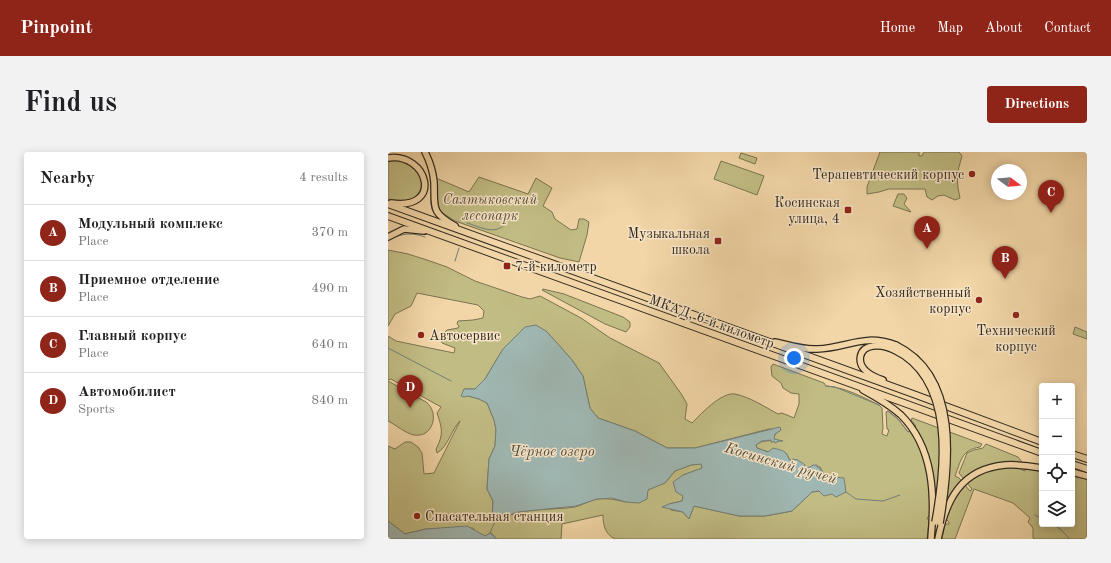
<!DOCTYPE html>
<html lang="en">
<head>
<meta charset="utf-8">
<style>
  :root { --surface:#fff; --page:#f2f2f2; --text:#202124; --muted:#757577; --line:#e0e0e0; --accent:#8f2418 }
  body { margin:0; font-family:"Old Standard TT",serif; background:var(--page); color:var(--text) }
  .controls { position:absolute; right:12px; bottom:12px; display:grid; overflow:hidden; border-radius:4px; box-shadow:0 2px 10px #0003 }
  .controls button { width:36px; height:36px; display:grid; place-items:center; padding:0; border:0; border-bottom:1px solid var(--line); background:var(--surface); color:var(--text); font:20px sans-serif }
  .compass { position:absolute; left:603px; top:12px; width:36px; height:36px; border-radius:50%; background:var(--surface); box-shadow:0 2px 10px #0003; rotate:106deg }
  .you { position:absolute; left:406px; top:206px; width:14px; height:14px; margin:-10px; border:3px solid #fff; border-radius:50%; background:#1a73e8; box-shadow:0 0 0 6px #1a73e833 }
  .badge { display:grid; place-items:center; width:26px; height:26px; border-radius:50%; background:var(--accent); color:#fff; font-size:13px; font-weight:700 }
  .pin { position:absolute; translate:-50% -33px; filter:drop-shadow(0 1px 2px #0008) }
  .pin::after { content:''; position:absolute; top:21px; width:14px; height:12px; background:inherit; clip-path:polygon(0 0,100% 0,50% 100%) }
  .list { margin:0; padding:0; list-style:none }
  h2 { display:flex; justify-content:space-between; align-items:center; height:52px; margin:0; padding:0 16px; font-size:17px }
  h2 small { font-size:13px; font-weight:400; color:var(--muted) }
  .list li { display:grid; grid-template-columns:26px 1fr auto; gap:12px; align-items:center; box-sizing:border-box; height:56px; padding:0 16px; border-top:1px solid var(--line) }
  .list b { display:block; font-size:15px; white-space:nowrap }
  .list p { margin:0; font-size:13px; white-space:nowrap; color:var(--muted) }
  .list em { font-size:13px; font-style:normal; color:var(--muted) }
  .icon { flex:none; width:22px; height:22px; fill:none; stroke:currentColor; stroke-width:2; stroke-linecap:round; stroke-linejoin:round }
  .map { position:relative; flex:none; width:699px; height:387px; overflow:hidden; border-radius:4px }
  header { display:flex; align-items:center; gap:24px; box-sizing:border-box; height:56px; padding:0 20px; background:var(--accent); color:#fff }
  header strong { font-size:19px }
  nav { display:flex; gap:22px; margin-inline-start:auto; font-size:14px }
  .intro { display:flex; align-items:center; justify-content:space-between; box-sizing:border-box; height:96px; padding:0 24px }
  h1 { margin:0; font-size:28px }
  .button { padding:10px 18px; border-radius:4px; background:var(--accent); color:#fff; font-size:14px; font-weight:700 }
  main { display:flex; gap:24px; padding:0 24px }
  aside { flex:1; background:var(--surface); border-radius:4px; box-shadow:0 2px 10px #0003 }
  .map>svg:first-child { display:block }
  .green { fill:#c1bc83; stroke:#7a7452; fill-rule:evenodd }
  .water { fill:#9fb7b2; stroke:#747f78 }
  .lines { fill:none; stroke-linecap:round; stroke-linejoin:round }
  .stream { stroke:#747f78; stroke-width:1 }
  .major-casing { stroke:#342b20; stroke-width:8 }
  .highway-casing { stroke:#342b20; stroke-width:8 }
  .major { stroke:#f2d6a7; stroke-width:5.5 }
  .highway { stroke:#f2d6a7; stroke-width:6 }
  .major-bridge-casing { stroke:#342b20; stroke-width:8; stroke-linecap:butt }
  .major-bridge { stroke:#f2d6a7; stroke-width:5.5 }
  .poi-dot { fill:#8f2418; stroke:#f7e4c6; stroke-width:1.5 }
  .labels { text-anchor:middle; stroke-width:3; stroke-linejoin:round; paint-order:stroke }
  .poi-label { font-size:14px; fill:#342b20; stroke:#f7e4c6; text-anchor:end }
  .park-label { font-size:14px; font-style:italic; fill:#574f39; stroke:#f7e4c6 }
  .street-label { font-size:14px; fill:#342b20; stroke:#f7e4c6 }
  .water-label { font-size:15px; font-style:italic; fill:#4f4e44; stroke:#f7e4c6 }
</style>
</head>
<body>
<header>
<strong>Pinpoint</strong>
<nav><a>Home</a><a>Map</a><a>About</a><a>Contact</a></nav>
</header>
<div class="intro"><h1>Find us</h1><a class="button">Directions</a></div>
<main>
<aside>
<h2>Nearby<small>4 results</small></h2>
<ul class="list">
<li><span class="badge">A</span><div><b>Модульный комплекс</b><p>Place</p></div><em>370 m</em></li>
<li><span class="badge">B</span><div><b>Приемное отделение</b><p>Place</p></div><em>490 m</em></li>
<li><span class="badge">C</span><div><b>Главный корпус</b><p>Place</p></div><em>640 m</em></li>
<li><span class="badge">D</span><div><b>Автомобилист</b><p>Sports</p></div><em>840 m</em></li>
</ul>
</aside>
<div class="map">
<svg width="699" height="387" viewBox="0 0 699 387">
  <rect width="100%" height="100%" fill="#f2d6a7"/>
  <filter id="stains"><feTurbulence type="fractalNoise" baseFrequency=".005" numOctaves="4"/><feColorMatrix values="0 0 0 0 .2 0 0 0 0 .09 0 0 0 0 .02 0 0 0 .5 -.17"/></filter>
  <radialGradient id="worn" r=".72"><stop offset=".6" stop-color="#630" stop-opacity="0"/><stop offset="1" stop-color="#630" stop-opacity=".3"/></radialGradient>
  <path class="green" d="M 492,0 L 531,0 L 531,4 L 534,4 L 536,0 L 571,0 L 574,4 L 569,22 L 570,36 L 572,46 L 567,48 L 556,43 L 550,44 L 544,48 L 539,45 L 537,37 L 501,37 L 491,40 L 479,42 L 479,35 Z
    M 353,1 L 369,6 L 367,12 L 351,6 Z
    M 7,7 L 28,12 C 30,17 34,24 34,30 C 36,43 20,51 9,50 C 6,50 3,48 0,47 L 0,10 Z
    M 333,9 L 376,24 L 369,43 L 326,27 Z
    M 91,25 L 140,42 L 148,26 L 164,36 L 155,54 L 164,60 L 167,67 L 183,78 L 189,77 L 191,67 L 196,67 L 201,70 L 199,83 L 191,110 L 172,106 L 67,69 L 53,60 L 48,49 L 48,26 L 81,40 Z
    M 510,42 L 516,42 L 519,46 L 516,52 L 523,60 L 505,54 Z
    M 0,98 L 20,102 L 39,108 L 59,115 L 87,129 L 134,145 L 142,147 L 152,144 L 193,166 L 222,186 L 271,211 L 294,243 L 299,252 L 297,267 L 304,271 C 313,262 333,240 347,242 C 362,245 377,255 390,262 L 394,261 L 406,266 L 411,252 L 411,242 L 403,241 L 395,236 L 393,231 L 384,224 L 383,215 L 385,212 L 436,231 L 438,234 C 456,235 475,245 491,253 L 494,256 L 495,276 L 494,282 L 499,284 L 501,278 L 499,277 L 498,260 L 500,259 L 510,267 L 520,280 L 528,274 L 523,268 L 524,266 L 594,292 L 592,295 C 573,298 573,309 567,324 L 571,326 L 582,339 L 584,337 L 571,321 L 579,301 L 586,298 L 595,296 L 598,292 L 630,305 L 634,310 L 634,318 L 637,319 L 637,317 L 654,318 L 654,372 L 684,372 L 684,324 L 699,327 L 699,387 L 647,387 L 645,386 L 645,376 L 640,370 L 642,366 L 625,351 L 586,337 L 567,387 L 554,387 L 557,372 L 561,372 L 561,370 L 558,367 L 542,363 L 539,366 L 541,369 L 539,387 L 227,387 C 217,382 215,373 215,363 L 174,372 L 173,387 L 109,387 L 103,381 L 97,384 L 88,380 L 85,376 L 38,377 L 17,382 L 0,369 L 0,294 L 7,297 L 17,290 L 23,290 L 30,295 L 34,301 L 36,322 L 46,321 L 72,269 C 63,278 60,295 49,301 L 48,297 C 56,282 54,276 49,261 L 53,255 L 3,227 L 0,228 L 0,184 L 8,189 L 66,201 L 67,196 L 54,191 L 53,184 L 59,178 L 70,176 L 71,174 L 69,172 L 70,169 L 85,168 L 95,166 L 96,159 L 90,153 L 29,141 L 23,154 L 7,162 L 0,174 ZM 158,179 L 184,208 L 195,224 L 202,256 L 210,266 L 247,279 L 279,296 L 307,296 L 381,277 L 393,278 C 389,280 386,282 386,287 L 391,289 L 388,290 C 381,288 374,288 368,293 L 369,296 L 380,300 L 398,301 C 401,309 410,315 419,316 C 422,316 427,315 432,315 L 439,328 L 431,339 L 424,340 L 404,359 L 377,364 L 351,364 L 306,354 L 301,367 L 295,360 L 283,358 L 281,352 L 294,349 L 296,344 L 295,323 L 315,316 L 313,312 L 303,313 L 287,319 L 277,331 L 266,335 L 238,350 C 229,348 220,346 210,347 C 202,348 195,353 187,355 C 161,359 133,354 111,369 L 104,367 L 105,349 L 99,337 L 101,307 L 107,294 L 108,277 L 106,268 L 99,251 L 91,247 L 80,244 L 76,237 L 87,237 L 97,227 L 115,197 Z
    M 155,137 L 176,142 L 235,165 L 242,170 L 242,175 L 238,180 L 217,172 L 154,138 Z
    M 687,175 L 699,180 L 699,187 L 685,182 Z
    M 0,229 L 38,250 C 52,261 45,286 26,283 C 17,281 8,273 0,269 Z"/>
  <path class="water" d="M 148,173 L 158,179 L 170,192 L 184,208 L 195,224 L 202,256 L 210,266 L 247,279 L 279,296 L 307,296 L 392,275 L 393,278 L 387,282 L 386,287 L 395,289 L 391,289 L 387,291 L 386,289 L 384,291 L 383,288 L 374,289 L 368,293 L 369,296 L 380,300 L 385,296 C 389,297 395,298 398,301 C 400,304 400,307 403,309 L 405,307 L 410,308 L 417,313 L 417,316 L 422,315 L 425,313 L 429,313 L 429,315 L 431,315 L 439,328 L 445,325 L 456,326 L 458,340 L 448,345 L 444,342 L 436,344 L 431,339 L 424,340 L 404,359 L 377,364 L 351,364 L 306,354 L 301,367 L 295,360 L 274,355 L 281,352 L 294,349 L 295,344 L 288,340 L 285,330 L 295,323 L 314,316 L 313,312 L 303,313 L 287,319 L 277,331 L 260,338 L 259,347 L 251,351 L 238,350 L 224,346 L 209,347 L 188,354 L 130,360 L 117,364 L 111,369 L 107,369 L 104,367 L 105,349 L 99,337 L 101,307 L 107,294 L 108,277 L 106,268 L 99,251 L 91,247 L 80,244 L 76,245 L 73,244 L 76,237 L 87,237 L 97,227 L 115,197 L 137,175 Z
    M 0,369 L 17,382 L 38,377 L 79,374 L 97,384 L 102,381 L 109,387 L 0,387 Z"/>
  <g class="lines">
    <path class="stream" d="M 79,71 C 90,74 105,83 115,74
      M 7,85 C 18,81 26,81 37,85
      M 67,109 L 71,96
      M 0,196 L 63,229
      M 438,234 L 447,235 L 491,253
      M 500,259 L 510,267 L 520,280
      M 684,324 L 699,327
      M 458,340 L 468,347 L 495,349 L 512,343
      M 647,363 L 654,367
      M 663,372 L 671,376 L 682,387
      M 102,381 L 107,369"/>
    <defs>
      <path id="major" d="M 37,0 C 42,10 45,19 46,30 C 47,55 42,60 67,74
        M 0,6 C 40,0 56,59 3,51
        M 0,85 L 16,77 L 36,79
        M 387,190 C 401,193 415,198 429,197 C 460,196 475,181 508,193
        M 495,228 C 489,226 483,224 478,219 C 469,211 470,196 485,194 C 492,193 500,195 506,198
        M 475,238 C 488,245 502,253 513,263 C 546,296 547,344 543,387
        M 684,320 L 699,324
        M 550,387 C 558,348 573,317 617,313 C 629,312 642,314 654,316"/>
      <path id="highway" d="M 0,52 L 528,243 L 654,290
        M 0,64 L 654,301
        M 684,302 L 699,307
        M 684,312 L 699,317"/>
    </defs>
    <use href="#major" class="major-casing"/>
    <use href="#highway" class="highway-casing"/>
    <use href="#major" class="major"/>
    <use href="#highway" class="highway"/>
    <defs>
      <path id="major-bridge" d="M 508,193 C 572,224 562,313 552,371
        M 506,198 C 567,227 557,316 547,370"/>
    </defs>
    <use href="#major-bridge" class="major-bridge-casing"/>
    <use href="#major-bridge" class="major-bridge"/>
  </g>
  <g class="poi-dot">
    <circle cx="584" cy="22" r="4"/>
    <rect x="456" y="54" width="8" height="8" rx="2"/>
    <rect x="326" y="85" width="8" height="8" rx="2"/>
    <rect x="115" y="110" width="8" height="8" rx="2"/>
    <circle cx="591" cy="148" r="4"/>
    <circle cx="628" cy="163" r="4"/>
    <circle cx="33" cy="183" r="4"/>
    <circle cx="29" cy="364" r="4"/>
  </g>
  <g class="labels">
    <g class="poi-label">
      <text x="576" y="27">Терапевтический корпус</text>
      <text x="452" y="55">Косинская<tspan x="452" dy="16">улица, 4</tspan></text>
      <text x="322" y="86">Музыкальная<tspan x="322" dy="16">школа</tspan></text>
      <text x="127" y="119" text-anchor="start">7-й километр</text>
      <text x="583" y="145">Хозяйственный<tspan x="583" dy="16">корпус</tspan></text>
      <text x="628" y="183" text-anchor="middle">Технический<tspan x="628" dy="16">корпус</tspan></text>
      <text x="41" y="188" text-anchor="start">Автосервис</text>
      <text x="37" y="369" text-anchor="start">Спасательная станция</text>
    </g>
    <g class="park-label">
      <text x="102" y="52">Салтыковский<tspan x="102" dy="16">лесопарк</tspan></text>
    </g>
    <g class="street-label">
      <text transform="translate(324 169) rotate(20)" y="5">МКАД, 6-й километр</text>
    </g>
    <g class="water-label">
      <text x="164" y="304">Чёрное озеро</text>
      <text transform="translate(393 311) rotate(16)" y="5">Косинский ручей</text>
    </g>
  </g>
  <rect width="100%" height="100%" filter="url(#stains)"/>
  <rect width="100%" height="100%" fill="url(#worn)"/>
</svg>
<div class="controls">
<button>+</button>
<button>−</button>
<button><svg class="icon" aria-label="locate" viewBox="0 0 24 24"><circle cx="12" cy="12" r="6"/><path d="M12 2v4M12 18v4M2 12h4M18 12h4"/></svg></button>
<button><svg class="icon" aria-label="layers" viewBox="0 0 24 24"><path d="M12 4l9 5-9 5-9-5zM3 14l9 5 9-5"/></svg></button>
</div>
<svg class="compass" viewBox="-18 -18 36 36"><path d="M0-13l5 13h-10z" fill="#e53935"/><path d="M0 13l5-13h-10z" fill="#757577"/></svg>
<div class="you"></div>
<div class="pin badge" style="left:539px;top:97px">A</div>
<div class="pin badge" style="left:617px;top:127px">B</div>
<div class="pin badge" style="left:663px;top:61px">C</div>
<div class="pin badge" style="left:22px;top:256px">D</div>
</div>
</main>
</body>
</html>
